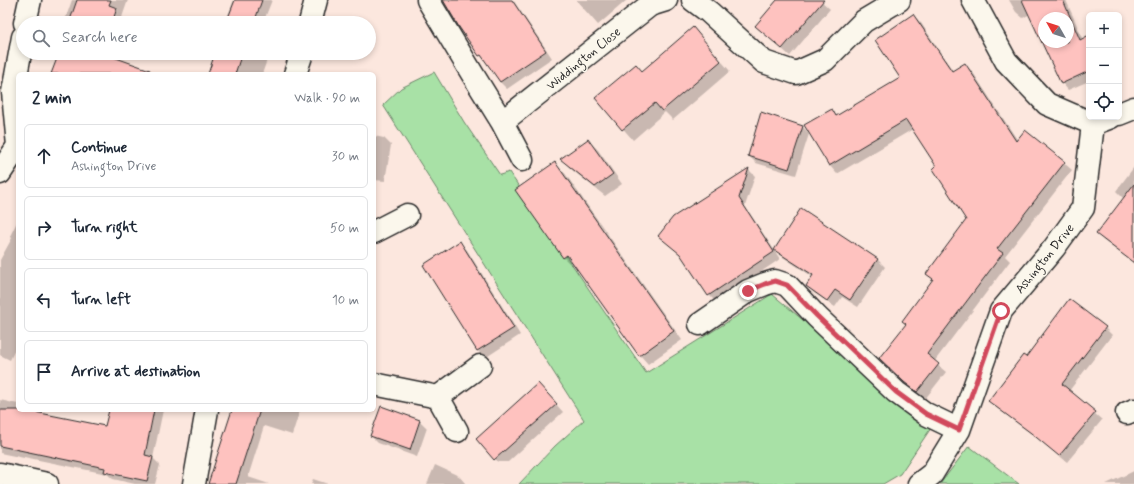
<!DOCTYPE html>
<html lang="en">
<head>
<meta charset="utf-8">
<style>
  :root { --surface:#fff; --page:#f2f2f3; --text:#1f2937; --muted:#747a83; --line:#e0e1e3 }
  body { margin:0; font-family:Mynerve,sans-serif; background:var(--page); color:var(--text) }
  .controls { position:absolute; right:12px; top:12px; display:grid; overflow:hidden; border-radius:6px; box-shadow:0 2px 6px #0003 }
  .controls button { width:36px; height:36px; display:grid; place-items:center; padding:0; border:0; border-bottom:1px solid var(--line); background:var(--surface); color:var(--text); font:20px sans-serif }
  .compass { position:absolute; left:1038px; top:12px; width:36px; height:36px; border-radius:50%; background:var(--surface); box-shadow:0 2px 6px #0003; rotate:309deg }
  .stop { position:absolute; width:12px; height:12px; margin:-9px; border:3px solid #d1495b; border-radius:50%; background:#fff }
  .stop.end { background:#d1495b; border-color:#fff; box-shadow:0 1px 4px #0008 }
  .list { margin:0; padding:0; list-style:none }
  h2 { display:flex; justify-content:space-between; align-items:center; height:52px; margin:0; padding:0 16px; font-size:17px }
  h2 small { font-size:13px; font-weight:400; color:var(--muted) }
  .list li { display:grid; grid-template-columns:26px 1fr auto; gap:12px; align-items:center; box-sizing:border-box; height:64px; margin:0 8px 8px; padding:0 8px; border:1px solid var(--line); border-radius:6px }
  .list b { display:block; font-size:15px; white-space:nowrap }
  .list p { margin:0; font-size:13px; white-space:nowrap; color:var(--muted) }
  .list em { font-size:13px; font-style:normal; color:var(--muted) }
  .icon { flex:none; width:22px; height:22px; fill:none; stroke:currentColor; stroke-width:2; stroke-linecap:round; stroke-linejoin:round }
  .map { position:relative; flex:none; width:1134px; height:484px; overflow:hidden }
  .search { position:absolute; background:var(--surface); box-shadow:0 2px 6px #0003; left:16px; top:16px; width:360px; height:44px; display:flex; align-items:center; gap:10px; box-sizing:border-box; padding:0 14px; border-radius:22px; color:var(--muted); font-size:15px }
  .panel { position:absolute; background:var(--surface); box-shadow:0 2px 6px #0003; left:16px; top:72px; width:360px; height:340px; border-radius:6px }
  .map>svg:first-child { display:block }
  .green { fill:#a8e1a6; stroke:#6a8668 }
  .shadow { fill:#0003; fill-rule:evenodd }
  .building { fill:#fec2bf; stroke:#2b2b2b; fill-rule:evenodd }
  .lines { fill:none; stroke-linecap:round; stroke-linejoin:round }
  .minor-casing { stroke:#2b2b2b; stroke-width:25 }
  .minor { stroke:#fbf7ec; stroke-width:22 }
  .route { stroke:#d1495b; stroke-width:5 }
  .labels { text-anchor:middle; stroke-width:3; stroke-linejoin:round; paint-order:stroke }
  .street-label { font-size:13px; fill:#2b2b2b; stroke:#fbf7ec }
</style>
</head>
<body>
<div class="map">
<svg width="1134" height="484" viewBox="0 0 1134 484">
  <rect width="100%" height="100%" fill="#fce7de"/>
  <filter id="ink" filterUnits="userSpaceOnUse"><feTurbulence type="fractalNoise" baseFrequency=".025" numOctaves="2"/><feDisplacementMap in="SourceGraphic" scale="8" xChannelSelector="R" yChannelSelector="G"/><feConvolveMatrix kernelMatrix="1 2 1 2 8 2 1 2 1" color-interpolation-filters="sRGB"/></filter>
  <g filter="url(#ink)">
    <path class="green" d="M 434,72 L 464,122 L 500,175 L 509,172 L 646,373 L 772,294 L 931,428 L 900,474 L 883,484 L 519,484 L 555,446 L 584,420 L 383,105 L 401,88 Z
      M 969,446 L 1019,484 L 940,484 Z"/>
    <path class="shadow" d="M 72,0 L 128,0 L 120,23 L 64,23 Z
      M 234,0 L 272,0 L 263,23 L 225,23 Z
      M 444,0 L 513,0 L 552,58 L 507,89 L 500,82 L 488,63 L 480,55 Z
      M 576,0 L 627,0 L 598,25 Z
      M 779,0 L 820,0 L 830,9 L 790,56 L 764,33 Z
      M 1009,0 L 1066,0 L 1083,40 L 1089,37 L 1089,81 L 1068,90 L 1062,83 L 1030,14 L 1023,18 L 1016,12 ZM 1044,18 L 1068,18 L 1068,42 L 1044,42 Z
      M 913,15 L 921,23 L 953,71 L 964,64 L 972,71 L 1018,141 L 1025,132 L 1064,163 L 1072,170 L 1005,256 L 1010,261 L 934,362 L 946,372 L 925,399 L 913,390 L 888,366 L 907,324 L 934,280 L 927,274 L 967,220 L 938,167 L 913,129 L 837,174 L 830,166 L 805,125 L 832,110 L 837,116 L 904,77 Z
      M 693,29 L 730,71 L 673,120 L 665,112 L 633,140 L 597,99 L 642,72 Z
      M 60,53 L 110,53 L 108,58 L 147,74 L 52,74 Z
      M 216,53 L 259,53 L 267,60 L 262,74 L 209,74 Z
      M 802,126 L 809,134 L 796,175 L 756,163 L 749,156 Z
      M 374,136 L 384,138 L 391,145 L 385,181 L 374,180 Z
      M 588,140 L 598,150 L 622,184 L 605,196 L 571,169 L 562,159 Z
      M 555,164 L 564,172 L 682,340 L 648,364 L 640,355 L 574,264 L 572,266 L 563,257 Z
      M 1134,167 L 1134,263 L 1104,241 L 1098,234 L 1124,199 L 1116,191 Z
      M 748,169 L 755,176 L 745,206 L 780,259 L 716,302 L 709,295 L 683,256 L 659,236 Z
      M 18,220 L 18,343 L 10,360 L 0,355 L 0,260 L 12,238 L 10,236 Z
      M 459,242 L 467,250 L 520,335 L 485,358 L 477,350 Z
      M 776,250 L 877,259 L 885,267 L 858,307 L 842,297 L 835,307 L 814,293 L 807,286 L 813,277 L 783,257 Z
      M 1105,328 L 1112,335 L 1069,391 L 1102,420 L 1067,462 L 1040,440 L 997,408 L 990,401 L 1026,358 Z
      M 545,392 L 563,412 L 508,462 L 498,462 L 491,454 Z
      M 0,400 L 18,404 L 18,410 L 31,410 L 33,413 L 106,427 L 110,410 L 163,410 L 153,458 L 160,465 L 155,484 L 135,484 L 113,479 L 107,474 L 24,457 L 24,458 L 0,453 Z
      M 229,410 L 300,410 L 292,435 L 264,426 L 248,477 L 269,484 L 209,484 L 232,413 Z
      M 420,421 L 427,428 L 417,457 L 378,443 L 371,436 Z
      M 435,465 L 459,476 L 465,483 L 465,484 L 427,484 Z
      M 1134,471 L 1134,484 L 1106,484 Z
      M 313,479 L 328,484 L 311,484 Z"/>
    <path class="building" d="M 77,0 L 111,0 L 109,5 L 117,8 L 112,23 L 69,23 Z
      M 235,0 L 262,0 L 254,23 L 226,23 Z
      M 443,0 L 512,0 L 546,51 L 500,82 L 481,55 L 479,56 L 459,27 Z
      M 777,0 L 824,0 L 782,49 L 755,26 Z
      M 1022,0 L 1063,0 L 1080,40 L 1089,35 L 1089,71 L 1061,84 ZM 1044,18 L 1068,18 L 1068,42 L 1044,42 Z
      M 913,14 L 952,71 L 965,63 L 1016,141 L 1025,130 L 1065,162 L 997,249 L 1003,253 L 927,354 L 939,364 L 917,392 L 904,382 L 879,358 L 906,324 L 902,321 L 933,279 L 926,274 L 966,220 L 933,169 L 936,166 L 906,120 L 829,166 L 804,125 L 832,109 L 836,116 L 900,78 L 875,40 Z
      M 693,27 L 721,61 L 662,111 L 655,103 L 622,130 L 595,98 L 636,64 L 642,71 Z
      M 59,53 L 102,53 L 150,70 L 150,74 L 51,74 Z
      M 215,53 L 242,53 L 235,74 L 208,74 Z
      M 761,112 L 803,126 L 789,169 L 748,156 Z
      M 588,139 L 613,174 L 595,187 L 560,159 Z
      M 555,162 L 674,331 L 639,356 L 567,255 L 563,258 L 515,190 Z
      M 749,168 L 739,198 L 774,252 L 708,296 L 680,254 L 658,236 L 673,217 Z
      M 1134,184 L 1134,263 L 1096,234 Z
      M 801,208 L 878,259 L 850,300 L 835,290 L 827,301 L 806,286 L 813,275 L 774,250 Z
      M 460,241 L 514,328 L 477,351 L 423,265 Z
      M 1069,299 L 1106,327 L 1062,384 L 1096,412 L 1059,456 L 1031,433 L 988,401 L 1023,355 L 1026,357 Z
      M 538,383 L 557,404 L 494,460 L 476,439 Z
      M 381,406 L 420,420 L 410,450 L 370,436 Z
      M 0,410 L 25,410 L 105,426 L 109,410 L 154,410 L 145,455 L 153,457 L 147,481 L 104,472 L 105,468 L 0,446 Z
      M 232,410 L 260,410 L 236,484 L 208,484 Z"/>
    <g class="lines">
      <defs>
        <path id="minor" d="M 428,0 L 473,75 L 502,122 L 522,160
          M 693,0 L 709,12 L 764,62 L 796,73 L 825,60 L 864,21 L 899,0
          M 973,0 L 1006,61 L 1047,104 L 1093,124
          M 25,23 L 30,0
          M 310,23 L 316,0
          M 295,74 L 302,53
          M 1119,114 L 1134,108
          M 502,122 L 650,5 L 666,0
          M 1093,124 L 1111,117
          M 0,173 L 18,146 L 13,92 L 23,37
          M 374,232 L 407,215
          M 700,324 L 748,291 L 765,284 L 775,281 L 787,285 L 817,317 L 896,392 L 926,414 L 959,430
          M 374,384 L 438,397
          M 1127,413 L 1134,410
          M 457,431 L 438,397 L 480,366
          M 0,474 L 47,484
          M 194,484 L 207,410
          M 919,484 L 932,474 L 959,430 L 1001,311 L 1054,248 L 1083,208 L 1093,124"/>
      </defs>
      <use href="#minor" class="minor-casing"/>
      <use href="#minor" class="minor"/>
    </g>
  </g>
  <g class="lines" filter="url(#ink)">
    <path class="route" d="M 748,291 L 765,284 L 775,281 L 787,285 L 817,316 L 896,392 L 926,414 L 959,430 L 1001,311"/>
  </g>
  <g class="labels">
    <g class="street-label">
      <text transform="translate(583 58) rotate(-39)" y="5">Widdington Close</text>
      <text transform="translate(1044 258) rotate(-51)" y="5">Ashington Drive</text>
    </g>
  </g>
</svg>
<div class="controls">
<button>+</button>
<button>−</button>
<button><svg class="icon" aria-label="locate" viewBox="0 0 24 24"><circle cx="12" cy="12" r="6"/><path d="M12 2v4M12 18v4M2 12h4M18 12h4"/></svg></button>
</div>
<svg class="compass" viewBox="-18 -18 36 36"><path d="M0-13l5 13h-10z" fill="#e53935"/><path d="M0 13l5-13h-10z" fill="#747a83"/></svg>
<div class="stop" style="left:1001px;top:311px"></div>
<div class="stop end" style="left:748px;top:291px"></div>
<div class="search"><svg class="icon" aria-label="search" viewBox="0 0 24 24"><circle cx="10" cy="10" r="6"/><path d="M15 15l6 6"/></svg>Search here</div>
<section class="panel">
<h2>2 min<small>Walk · 90 m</small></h2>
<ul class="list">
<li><svg class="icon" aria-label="ahead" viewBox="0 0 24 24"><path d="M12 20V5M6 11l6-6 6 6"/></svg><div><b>Continue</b><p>Ashington Drive</p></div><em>30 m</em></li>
<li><svg class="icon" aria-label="right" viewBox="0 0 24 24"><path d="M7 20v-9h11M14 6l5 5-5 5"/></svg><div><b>Turn right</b></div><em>50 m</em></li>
<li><svg class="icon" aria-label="left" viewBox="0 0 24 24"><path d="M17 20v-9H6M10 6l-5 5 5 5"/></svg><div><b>Turn left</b></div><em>10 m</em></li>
<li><svg class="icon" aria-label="arrive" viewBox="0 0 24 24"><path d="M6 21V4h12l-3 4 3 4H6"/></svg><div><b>Arrive at destination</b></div></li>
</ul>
</section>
</div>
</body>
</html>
